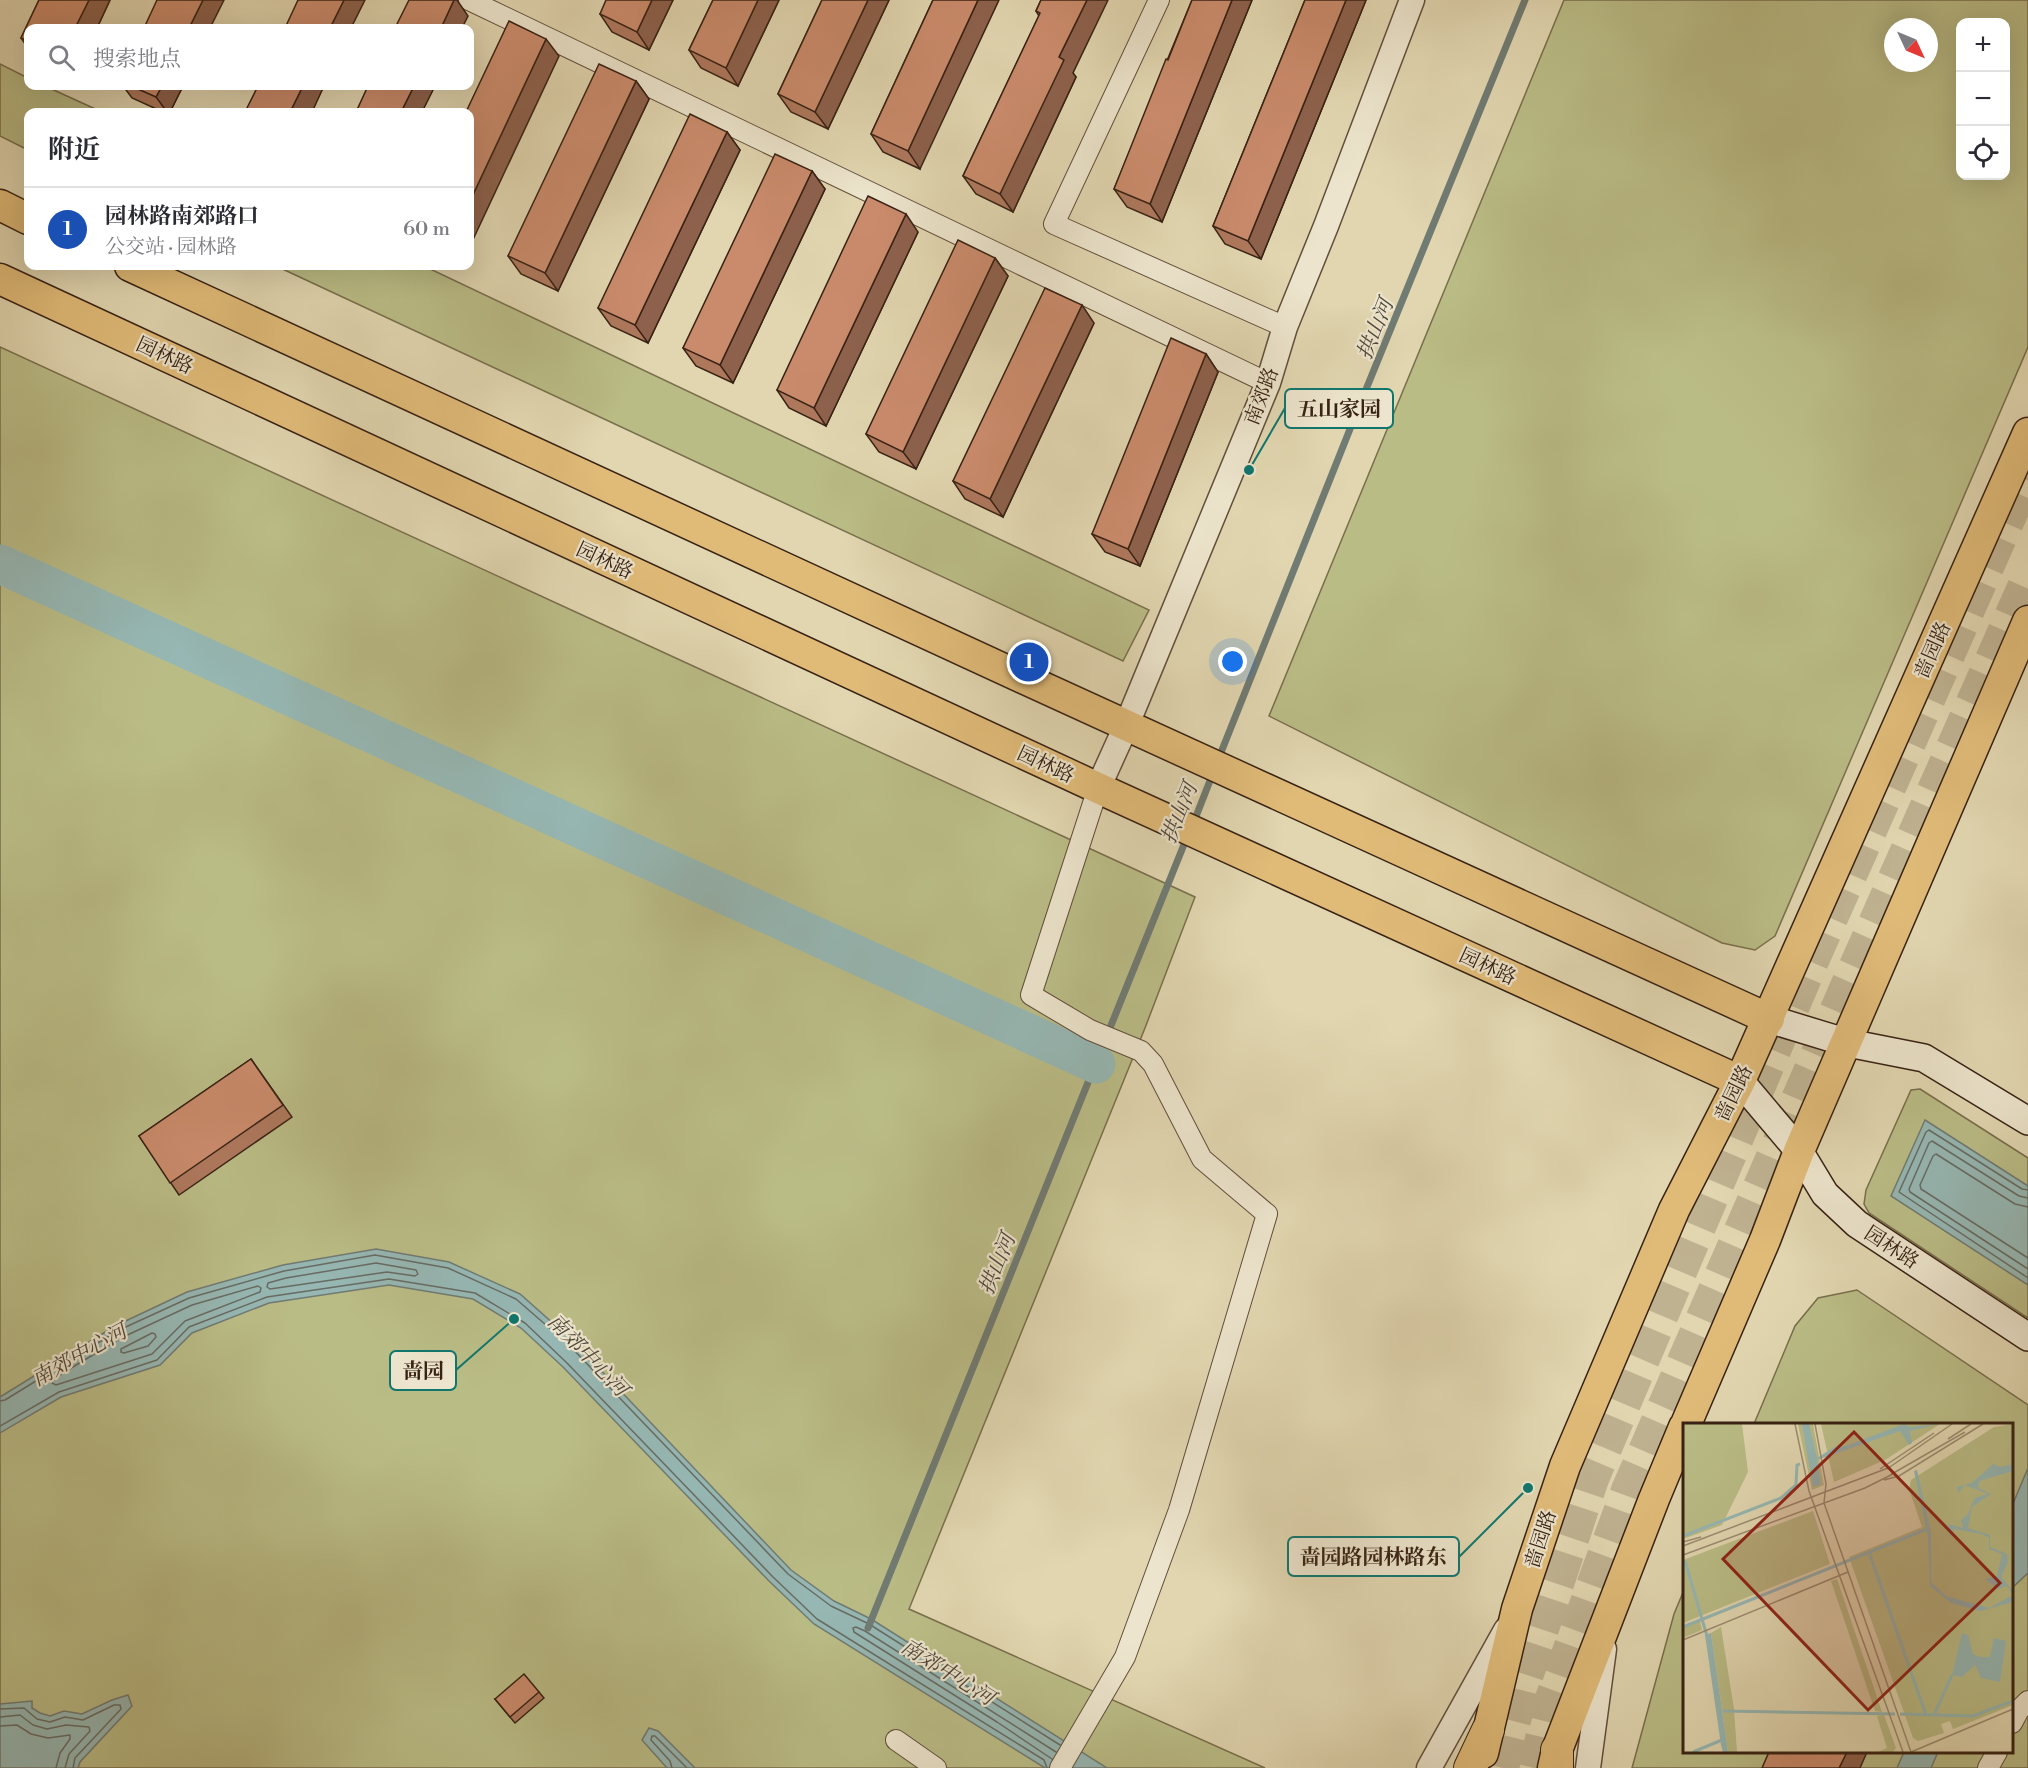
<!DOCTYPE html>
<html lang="zh">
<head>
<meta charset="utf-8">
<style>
  :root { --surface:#fff; --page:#f2f2f3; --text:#2b2b33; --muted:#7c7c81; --line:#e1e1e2; --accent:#d93025 }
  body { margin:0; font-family:"Libre Bodoni","Noto Serif SC",serif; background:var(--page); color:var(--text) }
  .controls { position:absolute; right:18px; top:18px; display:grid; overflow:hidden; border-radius:12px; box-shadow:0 6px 24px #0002 }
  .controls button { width:54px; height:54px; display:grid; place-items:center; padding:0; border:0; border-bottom:2px solid var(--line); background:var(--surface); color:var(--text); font:30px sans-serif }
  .compass { position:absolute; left:1884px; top:18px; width:54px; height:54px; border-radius:50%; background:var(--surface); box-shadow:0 6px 24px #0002; rotate:134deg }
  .you { position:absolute; left:1233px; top:662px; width:21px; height:21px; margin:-15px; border:4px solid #fff; border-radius:50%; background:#1a73e8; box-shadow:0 0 0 9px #1a73e833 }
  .badge { display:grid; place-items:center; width:39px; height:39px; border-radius:50%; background:var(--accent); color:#fff; font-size:20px; font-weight:700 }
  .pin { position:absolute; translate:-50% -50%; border:3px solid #fff; box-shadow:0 2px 6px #0006 }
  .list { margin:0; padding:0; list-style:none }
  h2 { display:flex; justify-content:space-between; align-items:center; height:78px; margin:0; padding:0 24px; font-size:26px }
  h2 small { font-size:20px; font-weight:400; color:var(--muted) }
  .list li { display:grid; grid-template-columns:39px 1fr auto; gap:18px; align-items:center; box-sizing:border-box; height:84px; padding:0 24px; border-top:2px solid var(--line) }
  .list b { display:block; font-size:22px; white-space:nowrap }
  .list p { margin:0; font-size:20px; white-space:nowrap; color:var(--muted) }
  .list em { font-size:20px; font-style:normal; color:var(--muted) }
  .icon { flex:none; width:33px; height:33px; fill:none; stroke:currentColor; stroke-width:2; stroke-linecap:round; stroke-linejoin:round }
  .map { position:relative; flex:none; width:2028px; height:1768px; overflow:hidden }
  .search { position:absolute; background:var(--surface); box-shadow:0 6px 24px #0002; left:24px; top:24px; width:450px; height:66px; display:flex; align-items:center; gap:15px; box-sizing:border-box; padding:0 21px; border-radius:12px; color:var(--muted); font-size:22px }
  .panel { position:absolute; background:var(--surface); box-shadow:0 6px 24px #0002; left:24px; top:108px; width:450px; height:162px; border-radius:12px }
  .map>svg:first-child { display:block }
  .green { fill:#babc86; stroke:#796f4d; stroke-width:1.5; fill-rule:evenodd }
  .water { fill:#96b7b3; stroke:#707b73; stroke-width:1.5 }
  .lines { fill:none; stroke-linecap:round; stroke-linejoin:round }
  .shore { stroke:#676c64; stroke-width:1.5 }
  .stream { stroke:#707b73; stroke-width:7 }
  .river { stroke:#96b7b3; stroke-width:39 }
  .trunk-tunnel { stroke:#bfb291; stroke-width:32; stroke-dasharray:32 16; stroke-linecap:butt }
  .minor-casing { stroke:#624f3b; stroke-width:22 }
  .tertiary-casing { stroke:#624f3b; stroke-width:27 }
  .secondary-casing { stroke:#382214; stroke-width:30 }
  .primary-casing { stroke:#382214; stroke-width:33 }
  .trunk-casing { stroke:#382214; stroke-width:34 }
  .minor { stroke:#ece4cc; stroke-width:20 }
  .tertiary { stroke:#ece4cc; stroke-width:24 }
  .secondary { stroke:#ece4cc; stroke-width:27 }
  .primary { stroke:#e0bb78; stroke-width:30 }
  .trunk { stroke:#e0bb78; stroke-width:32 }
  .wall { fill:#ae785d; stroke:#382214; stroke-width:1.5 }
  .shaded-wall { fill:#8d614c; stroke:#382214; stroke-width:1.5 }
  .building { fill:#ca8b6c; stroke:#382214; stroke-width:1.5 }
  .labels { text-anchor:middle; stroke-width:4.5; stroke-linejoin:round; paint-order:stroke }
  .street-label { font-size:20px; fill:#382214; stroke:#ece4cc }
  .water-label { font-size:21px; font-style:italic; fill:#50473c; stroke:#ece4cc }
  .inset-river { fill:none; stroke:#96b7b3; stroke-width:3 }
  .inset-road { fill:none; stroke:#9d8e72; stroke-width:1.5 }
  .view { fill:#8f2418; fill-opacity:0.15; stroke:#8f2418; stroke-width:3 }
  .inset-edge { fill:none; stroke:#382214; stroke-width:3 }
  .leader { fill:none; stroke:#0f766e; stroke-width:2 }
  .callout-dot { fill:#0f766e; stroke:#ece4cc; stroke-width:2 }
  .callout { fill:#ece4cc; stroke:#0f766e; stroke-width:2 }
  .callout-label { font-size:21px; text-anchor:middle; font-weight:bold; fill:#382214 }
</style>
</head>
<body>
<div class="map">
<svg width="2028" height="1768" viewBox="0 0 2028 1768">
  <rect width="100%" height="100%" fill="#e1d6b0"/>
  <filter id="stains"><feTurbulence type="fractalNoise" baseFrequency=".00333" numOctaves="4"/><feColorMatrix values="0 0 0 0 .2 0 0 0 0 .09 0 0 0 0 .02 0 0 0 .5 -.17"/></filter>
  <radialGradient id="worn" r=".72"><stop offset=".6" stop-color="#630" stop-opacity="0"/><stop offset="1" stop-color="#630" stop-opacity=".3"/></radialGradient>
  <path class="green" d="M 1564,0 L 2028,0 L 2028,347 L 1775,936 L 1755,950 L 1722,943 L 1269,716 ZM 1960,22 L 2006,22 L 2006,176 L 1960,176 ZM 1893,27 L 1929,27 L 1929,63 L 1893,63 Z
    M 0,64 L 28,78 L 28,86 L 45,86 L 102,112 L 28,112 L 28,150 L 0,136 Z
    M 276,266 L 424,266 L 1149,610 L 1123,661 Z
    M 0,347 L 1195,897 L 1145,1028 L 909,1609 L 1265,1768 L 0,1768 Z
    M 1920,1089 L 2028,1158 L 2028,1318 L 1869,1213 L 1864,1204 L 1866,1190 L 1911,1090 Z
    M 1857,1290 L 2028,1405 L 2028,1768 L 1632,1768 L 1674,1614 L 1684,1590 L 1684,1752 L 2012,1752 L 2012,1424 L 1754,1424 L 1795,1326 L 1818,1298 Z"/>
  <path class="water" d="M 1925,1120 L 2028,1186 L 2028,1285 L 1891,1196 Z
    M 376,1249 L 449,1262 L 520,1294 L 573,1341 L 791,1570 L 834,1601 L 871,1619 L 1107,1768 L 1045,1768 L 814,1624 L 769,1581 L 563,1367 L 521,1328 L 473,1299 L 389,1285 L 269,1303 L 192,1333 L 160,1365 L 61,1397 L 0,1433 L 0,1397 L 115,1326 L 187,1292 L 283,1265 Z
    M 2028,1468 L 2028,1573 L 2012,1588 L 2012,1506 Z
    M 128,1695 L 132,1706 L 80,1762 L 78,1768 L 0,1768 L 0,1704 L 32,1701 L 32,1708 L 40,1713 L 50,1716 L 64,1711 L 82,1714 L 112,1700 Z
    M 649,1728 L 658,1731 L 695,1768 L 667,1768 L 642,1740 Z
    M 1904,1752 L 1938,1752 L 1931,1768 L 1897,1768 Z"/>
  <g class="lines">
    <path class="shore" d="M 2028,1190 L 2022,1189 L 1929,1130 L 1926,1132 L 1899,1192 L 2028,1278
      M 2028,1198 L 2019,1196 L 1932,1141 L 1929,1143 L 1909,1189 L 1910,1192 L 2028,1269
      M 2028,1207 L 2015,1204 L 1936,1154 L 1933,1156 L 1920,1185 L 1921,1189 L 2028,1258
      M 376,1263 L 416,1270 L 418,1274 L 415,1276 L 387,1272 L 270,1289 L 267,1287 L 268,1283 L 286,1278 Z
      M 258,1286 L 261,1288 L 260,1292 L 185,1321 L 152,1354 L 56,1385 L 52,1383 L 53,1379 L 121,1338 L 192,1305 Z
      M 152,1333 L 155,1334 L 156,1337 L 148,1346 L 124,1353 L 121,1352 L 121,1349 Z
      M 0,1401 L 5,1400 L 117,1331 L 189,1298 L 284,1271 L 375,1255 L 448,1268 L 516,1299 L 569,1345 L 788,1574 L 831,1606 L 869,1624 L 1060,1745
      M 0,1426 L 59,1392 L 157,1360 L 189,1327 L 267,1297 L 389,1279 L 475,1293 L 525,1323 L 567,1363 L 773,1577 L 817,1619 L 1044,1760 L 1047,1768
      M 0,1709 L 24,1708 L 37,1719 L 50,1722 L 65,1717 L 83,1720 L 114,1705 L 120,1705 L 121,1709 L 75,1758 L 73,1768
      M 0,1717 L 20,1715 L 33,1725 L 47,1729 L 66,1725 L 89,1727 L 90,1731 L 69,1754 L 65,1768
      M 0,1726 L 17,1725 L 31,1734 L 48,1738 L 70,1735 L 70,1739 L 60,1753 L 56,1768
      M 1052,1759 L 997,1722 L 854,1632 L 853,1628 L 856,1627 L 865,1631 L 1056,1752
      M 672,1768 L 670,1761 L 651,1740 L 652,1736 L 655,1736 L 687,1768"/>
    <path class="stream" d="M 1218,760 L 1358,409 L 1525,0
      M 1193,824 L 1213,773
      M 868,1628 L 1187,837"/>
    <path class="river" d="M 0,564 L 1096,1064"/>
    <path class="trunk-tunnel" d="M 1503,1768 L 1523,1689 L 1593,1479 L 1813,961 L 2028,477
      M 1534,1768 L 1550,1701 L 1627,1490 L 1847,984 L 2028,576"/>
    <defs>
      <path id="minor" d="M 469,0 L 1268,383
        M 1159,0 L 1054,224 L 1285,327
        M 2012,1723 L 2019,1710 L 2028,1701
        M 896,1740 L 936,1768
        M 1060,1768 L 1125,1657 L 1179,1510 L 1267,1214 L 1202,1159 L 1153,1064 L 1141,1051 L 1090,1030 L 1031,995 L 1098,788
        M 1988,1768 L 1997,1752"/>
      <path id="tertiary" d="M 1098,788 L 1127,724 L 1268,383 L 1285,327 L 1326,226 L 1412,0
        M 1429,1768 L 1506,1630
        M 1588,1768 L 1604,1649"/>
      <path id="secondary" d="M 1769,1019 L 1848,1043 L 1924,1058 L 2028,1121
        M 1740,1081 L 1799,1151 L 1825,1194 L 1857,1224 L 2028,1337"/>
      <path id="primary" d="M 0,205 L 28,219
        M 130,266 L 1025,679 L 1769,1019
        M 0,279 L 1098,788 L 1740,1081
        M 1686,1424 L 1765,1240 L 1799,1151 L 2028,621
        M 1483,1753 L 1517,1609 L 1565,1466 L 1674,1210 L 1740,1081 L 2028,433
        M 1553,1768 L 1557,1750 L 1654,1499 L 1684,1427"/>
      <path id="trunk" d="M 1470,1768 L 1488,1730
        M 1557,1768 L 1557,1750"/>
    </defs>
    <use href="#minor" class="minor-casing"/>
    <use href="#tertiary" class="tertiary-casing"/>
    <use href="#secondary" class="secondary-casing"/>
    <use href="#primary" class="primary-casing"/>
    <use href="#trunk" class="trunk-casing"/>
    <use href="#minor" class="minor"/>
    <use href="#tertiary" class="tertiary"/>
    <use href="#secondary" class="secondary"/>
    <use href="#primary" class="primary"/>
    <use href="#trunk" class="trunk"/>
  </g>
  <path class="wall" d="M 39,0 L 110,0 L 97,28 L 28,28 L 28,48 L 21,38 Z
    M 673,0 L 649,50 L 612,32 L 600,14 Z
    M 713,0 L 779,0 L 738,86 L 701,68 L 689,50 Z
    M 822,0 L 889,0 L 828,129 L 791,112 L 778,94 Z
    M 933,0 L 920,169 L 883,152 L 871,134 Z
    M 1041,0 L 1073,73 L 1076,77 L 1013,212 L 976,194 L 963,176 L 1039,16 L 1036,11 Z
    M 1192,0 L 1252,0 L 1162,222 L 1127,207 L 1114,189 Z
    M 1305,0 L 1366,0 L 1261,259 L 1225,244 L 1213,226 Z
    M 636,81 L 649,99 L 558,291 L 521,274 L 508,256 Z
    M 123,86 L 183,86 L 170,112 L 163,112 L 132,98 Z
    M 727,132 L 740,150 L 648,343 L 611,326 L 598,308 Z
    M 812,171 L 825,189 L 733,383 L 696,366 L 683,348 Z
    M 918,232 L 826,426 L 789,408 L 777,390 Z
    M 995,258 L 1008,276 L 916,469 L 879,452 L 866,434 Z
    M 1094,323 L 1003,517 L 965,499 L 953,481 Z
    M 1206,354 L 1218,372 L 1140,566 L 1105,552 L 1092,534 Z
    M 251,1059 L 292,1117 L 179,1195 L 139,1136 Z
    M 539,1692 L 544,1698 L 515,1723 L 495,1699 Z"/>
  <path class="shaded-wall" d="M 89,0 L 110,0 L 97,28 L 75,28 Z
    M 203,0 L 224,0 L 210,28 L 189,28 Z
    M 344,0 L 365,0 L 351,28 L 330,28 Z
    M 454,0 L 457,0 L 468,16 L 462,28 L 441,28 Z
    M 652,0 L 673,0 L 649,50 L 637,32 Z
    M 758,0 L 779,0 L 738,86 L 726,68 Z
    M 868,0 L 889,0 L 828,129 L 815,112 Z
    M 978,0 L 999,0 L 920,169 L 908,151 Z
    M 1087,0 L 1108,0 L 1073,73 L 1076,77 L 1013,212 L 1000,194 L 1059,57 Z
    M 1232,0 L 1252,0 L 1162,222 L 1150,204 Z
    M 1346,0 L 1366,0 L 1261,259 L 1248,241 Z
    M 546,39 L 559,56 L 470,246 L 470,201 Z
    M 636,81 L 649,99 L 558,291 L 545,273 Z
    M 162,86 L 183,86 L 170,112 L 167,112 L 156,97 Z
    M 303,86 L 324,86 L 312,112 L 290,112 Z
    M 414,86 L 435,86 L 422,112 L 401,112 Z
    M 727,132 L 740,150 L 648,343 L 635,325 Z
    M 812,171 L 825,189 L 733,383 L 720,365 Z
    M 906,214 L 918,232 L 826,426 L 814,408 Z
    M 995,258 L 1008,276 L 916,469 L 903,452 Z
    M 1082,305 L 1094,323 L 1003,517 L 990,499 Z
    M 1206,354 L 1218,372 L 1140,566 L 1128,549 Z
    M 1847,1752 L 1867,1752 L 1860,1768 L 1839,1768 Z"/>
  <path class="building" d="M 39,0 L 89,0 L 75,28 L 28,28 L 28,41 L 21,38 Z
    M 157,0 L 203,0 L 189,28 L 144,28 Z
    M 298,0 L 344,0 L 330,28 L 285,28 Z
    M 409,0 L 454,0 L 441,28 L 395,28 Z
    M 606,0 L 652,0 L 637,32 L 600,14 Z
    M 713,0 L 758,0 L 726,68 L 689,50 Z
    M 822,0 L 868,0 L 815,112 L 778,94 Z
    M 933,0 L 978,0 L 908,151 L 871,134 Z
    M 1041,0 L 1087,0 L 1059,57 L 1064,60 L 1000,194 L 963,176 L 1040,13 L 1036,11 Z
    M 1192,0 L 1232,0 L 1150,204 L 1114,189 L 1166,59 L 1168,60 Z
    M 1305,0 L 1346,0 L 1248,241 L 1213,226 Z
    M 509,21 L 546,39 L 470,201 L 470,112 L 466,112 Z
    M 599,64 L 636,81 L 545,273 L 508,256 Z
    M 131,86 L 162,86 L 156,97 Z
    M 258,86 L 303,86 L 290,112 L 245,112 Z
    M 368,86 L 414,86 L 401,112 L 356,112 Z
    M 690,114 L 727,132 L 635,325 L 598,308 Z
    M 775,154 L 812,171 L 720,365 L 683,348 Z
    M 868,196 L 906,214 L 814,408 L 777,390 Z
    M 958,240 L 995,258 L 903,452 L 866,434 Z
    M 1045,288 L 1082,305 L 990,499 L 953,481 Z
    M 1171,338 L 1206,354 L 1128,549 L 1092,534 Z
    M 251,1059 L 283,1105 L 170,1183 L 139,1136 Z
    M 524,1674 L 539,1692 L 510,1717 L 495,1699 Z
    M 1769,1752 L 1847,1752 L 1839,1768 L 1762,1768 Z"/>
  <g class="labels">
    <g class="street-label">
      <text transform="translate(165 355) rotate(25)" y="7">园林路</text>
      <text transform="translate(1261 396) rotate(-69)" y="7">南郊路</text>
      <text transform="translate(605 560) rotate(25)" y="7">园林路</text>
      <text transform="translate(1932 650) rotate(-66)" y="7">啬园路</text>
      <text transform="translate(1046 764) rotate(25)" y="7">园林路</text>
      <text transform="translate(1488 966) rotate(25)" y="7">园林路</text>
      <text transform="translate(1733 1093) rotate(-64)" y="7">啬园路</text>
      <text transform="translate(1892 1247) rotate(33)" y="7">园林路</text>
      <text transform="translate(1540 1539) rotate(-72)" y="7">啬园路</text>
    </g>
    <g class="water-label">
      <text transform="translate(1375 329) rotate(-68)" y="7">拱山河</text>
      <text transform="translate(1179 813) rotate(-68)" y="7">拱山河</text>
      <text transform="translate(997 1264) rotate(-68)" y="7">拱山河</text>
      <text transform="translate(79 1355) rotate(-29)" y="7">南郊中心河</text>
      <text transform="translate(588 1355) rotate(46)" y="7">南郊中心河</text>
      <text transform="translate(948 1672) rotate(32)" y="7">南郊中心河</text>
    </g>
  </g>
  <g transform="translate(1683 1423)">
    <rect width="330" height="330" fill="#e1d6b0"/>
    <path d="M 0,1 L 59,1 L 65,49 L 39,102 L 0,116 ZM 115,1 L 130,1 L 141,62 L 129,67 ZM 138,1 L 257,1 L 202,37 L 151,59 ZM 330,1 L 330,282 L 270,306 L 267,298 L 258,301 L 261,310 L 235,318 L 230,315 L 166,134 L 239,104 L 226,66 L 228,57 L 311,4 ZM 130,88 L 147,141 L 0,200 L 0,137 ZM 154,156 L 199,289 L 192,288 L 148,158 ZM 17,198 L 19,207 L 0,215 L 0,205 ZM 38,204 L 51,286 L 54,329 L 45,329 L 28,210 ZM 201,292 L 213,325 L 210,329 L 195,329 L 204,325 L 194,293 Z" fill="#babc86"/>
    <path d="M 119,1 L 126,1 L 134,35 L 153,23 L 160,24 L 221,1 L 227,4 L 255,1 L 227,8 L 229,20 L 226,22 L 217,8 L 134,37 L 138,61 L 130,64 ZM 310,41 L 317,44 L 330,41 L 330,48 L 296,58 L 295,65 L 308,71 L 289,84 L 285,105 L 307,112 L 307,124 L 324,131 L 325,139 L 318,154 L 330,168 L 330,179 L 297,188 L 268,180 L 247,163 L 245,115 L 231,48 L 234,47 L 248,110 L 248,159 L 263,173 L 306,185 L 330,172 L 324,163 L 315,166 L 302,156 L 314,153 L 319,131 L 306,126 L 306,115 L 299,111 L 271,106 L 267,115 L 265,101 L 280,105 L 278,97 L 285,91 L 292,75 L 305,71 L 282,62 L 275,70 L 274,64 L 289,60 ZM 28,210 L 45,329 L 40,329 L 38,322 L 22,212 ZM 279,210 L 285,212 L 290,231 L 297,234 L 307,234 L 311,215 L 323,218 L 317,259 L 298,255 L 292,242 L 279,254 L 269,252 Z" fill="#96b7b3"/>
    <path class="inset-river" d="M 0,113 L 98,75 L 113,62 L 114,42 L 117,41M 186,129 L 243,292M 2,138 L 24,213M 0,204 L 244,106M 40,288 L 212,291M 217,291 L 290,293 L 330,278M 251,292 L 269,252M 10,329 L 39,317"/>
    <path class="inset-road" d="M 112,1 L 126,68 L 220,329M 132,1 L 143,61 L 141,80 L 228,329M 265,16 L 288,1M 197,46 L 251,10M 204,46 L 269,1M 207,52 L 282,9M 201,57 L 216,53 L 300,1M 0,119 L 18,114M 0,123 L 205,45M 0,132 L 182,65 L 210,51M 0,217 L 165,149M 228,329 L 330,286"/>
    <path class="view" d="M 171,9 L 317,160 L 185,287 L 40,136 Z"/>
    <rect width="330" height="330" class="inset-edge"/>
  </g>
  <path class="leader" d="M1249 470L1285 408M514 1319L456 1370M1528 1488L1459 1557"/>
  <g class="callout-dot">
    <circle cx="1249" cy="470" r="6"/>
    <circle cx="514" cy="1319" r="6"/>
    <circle cx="1528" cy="1488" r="6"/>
  </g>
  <g class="callout">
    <rect x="1285" y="389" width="108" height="39" rx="6"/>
    <rect x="390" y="1351" width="66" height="39" rx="6"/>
    <rect x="1288" y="1537" width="171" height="39" rx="6"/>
  </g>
  <g class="callout-label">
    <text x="1339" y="416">五山家园</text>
    <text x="423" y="1378">啬园</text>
    <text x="1373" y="1564">啬园路园林路东</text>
  </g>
  <rect width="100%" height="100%" filter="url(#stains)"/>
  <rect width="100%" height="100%" fill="url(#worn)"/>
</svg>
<div class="controls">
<button>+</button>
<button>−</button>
<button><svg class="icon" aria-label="locate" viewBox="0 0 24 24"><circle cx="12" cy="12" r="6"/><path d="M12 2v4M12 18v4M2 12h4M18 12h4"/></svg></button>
</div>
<svg class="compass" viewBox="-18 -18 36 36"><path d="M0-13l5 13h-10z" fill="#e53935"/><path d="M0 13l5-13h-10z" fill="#7c7c81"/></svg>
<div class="you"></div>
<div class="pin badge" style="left:1029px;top:662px;background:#1a4fb4">1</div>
<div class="search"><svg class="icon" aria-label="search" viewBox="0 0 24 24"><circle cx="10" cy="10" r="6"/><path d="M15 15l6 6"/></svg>搜索地点</div>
<section class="panel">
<h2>附近<small></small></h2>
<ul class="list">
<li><span class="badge" style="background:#1a4fb4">1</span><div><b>园林路南郊路口</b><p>公交站 · 园林路</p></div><em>60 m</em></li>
</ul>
</section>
</div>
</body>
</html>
